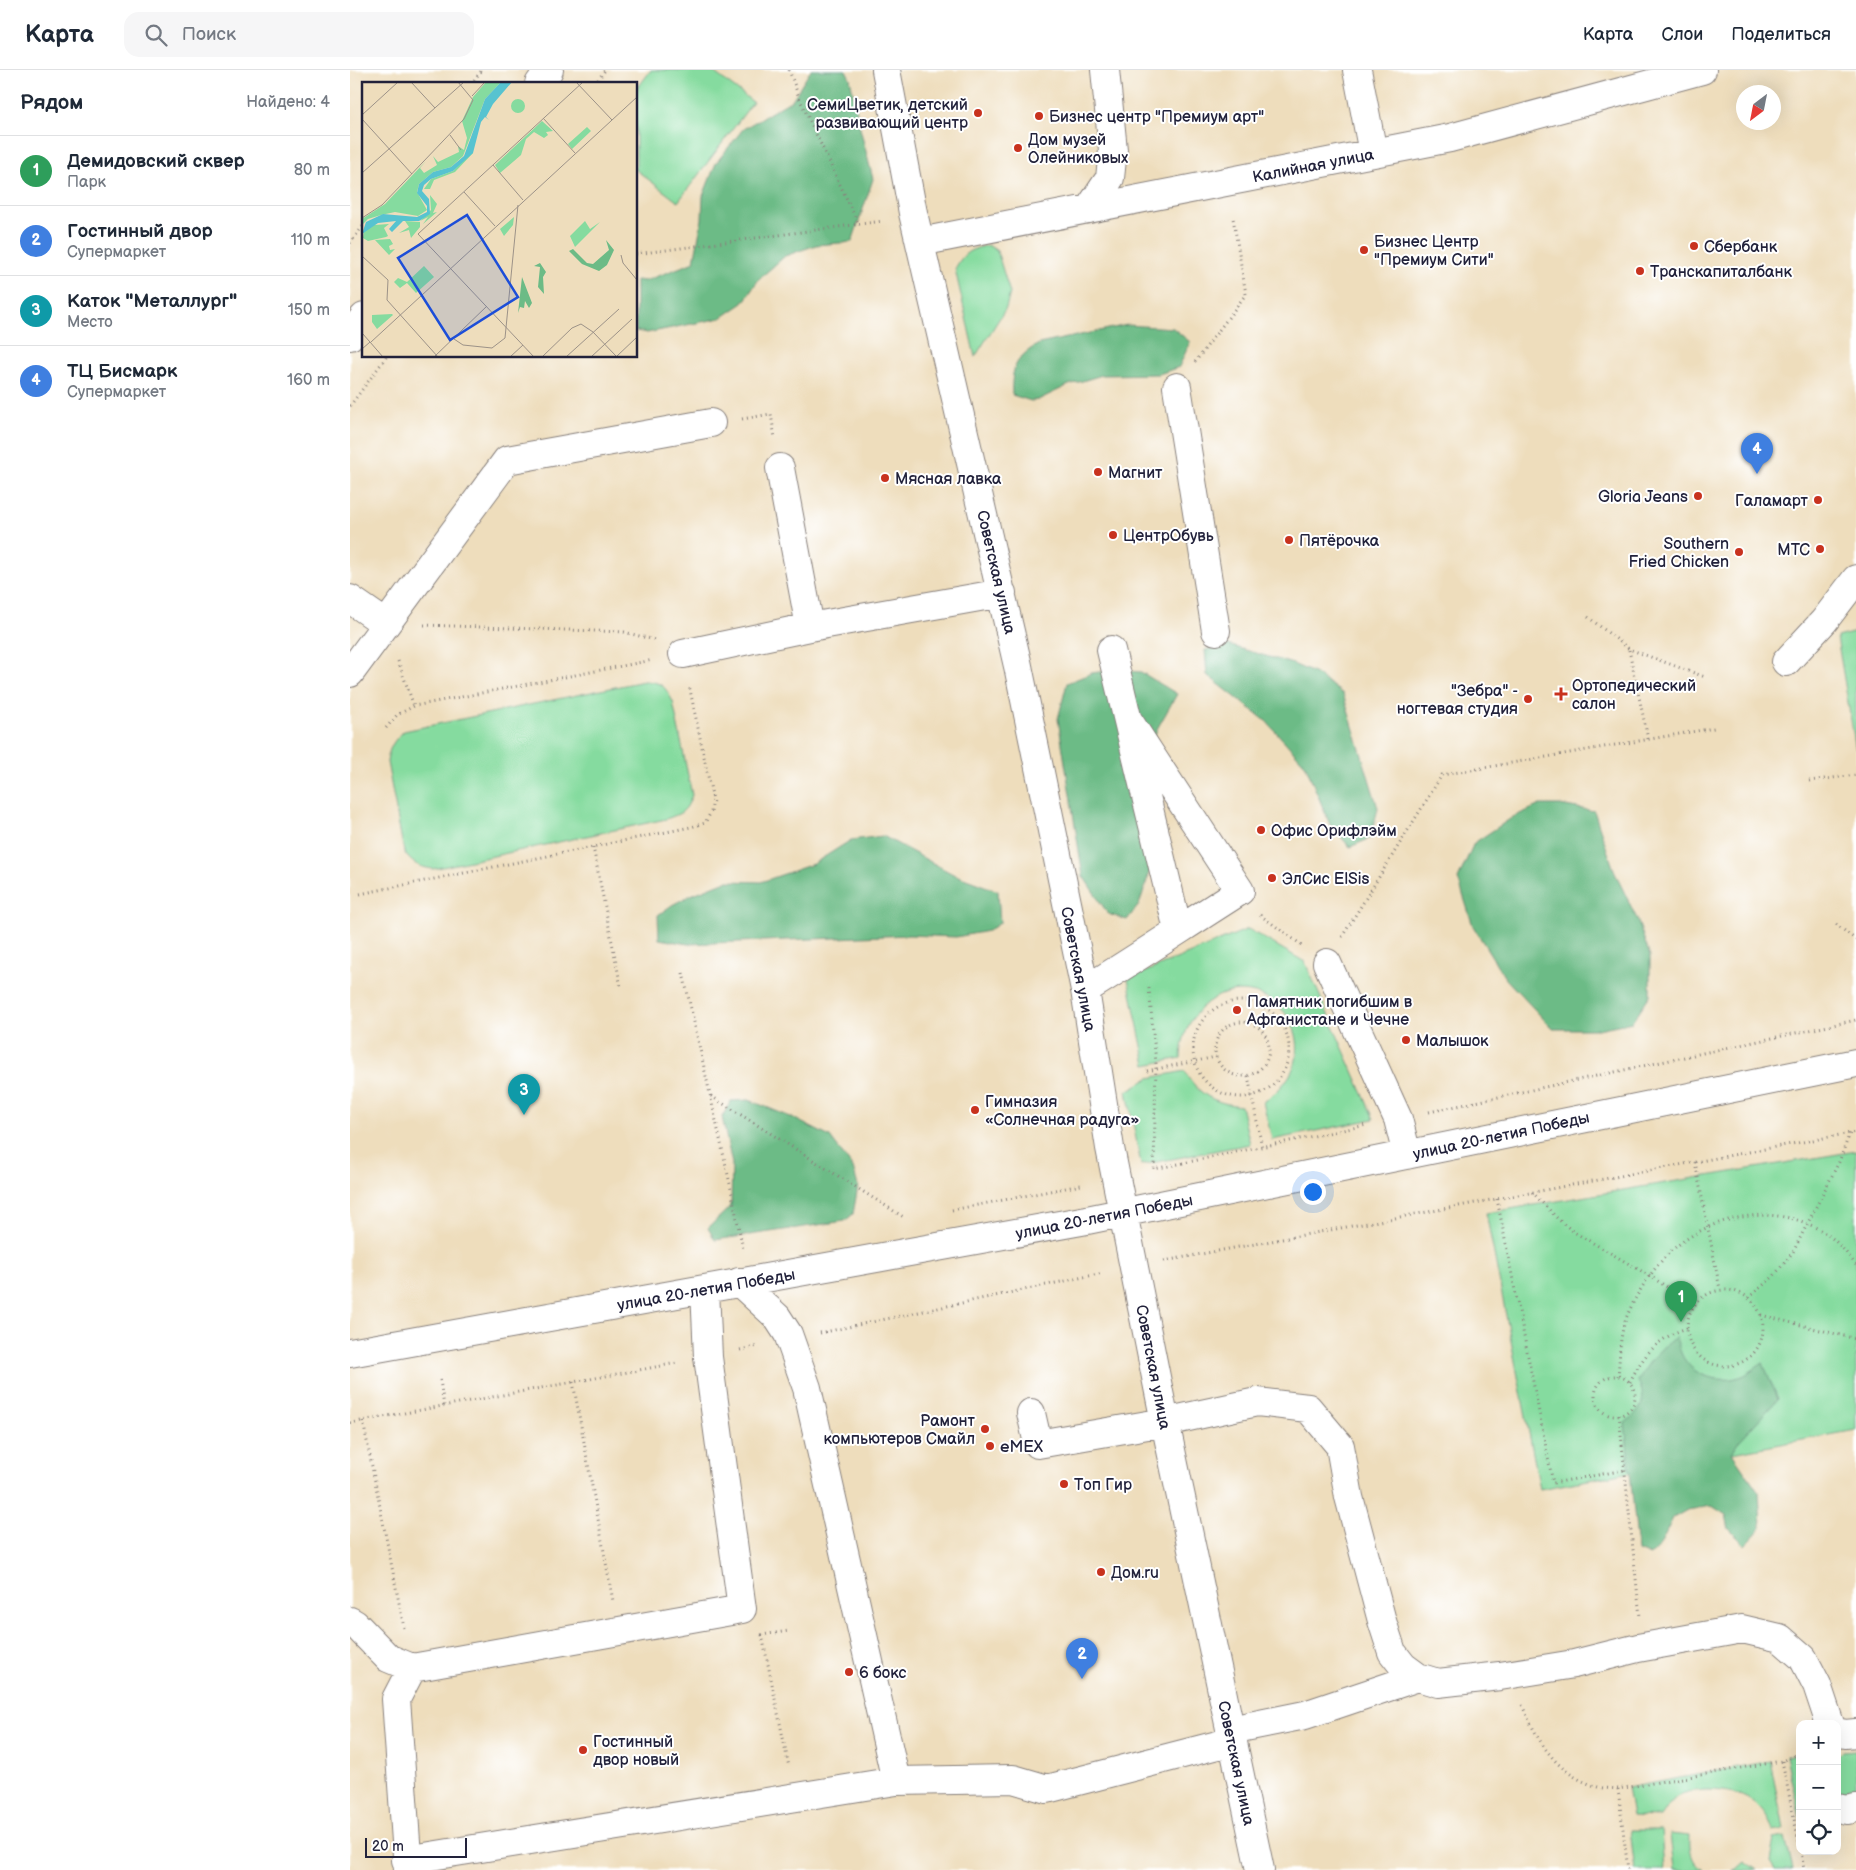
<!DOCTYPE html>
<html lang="ru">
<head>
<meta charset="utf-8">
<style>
  :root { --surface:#fff; --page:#f6f6f7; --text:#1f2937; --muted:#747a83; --line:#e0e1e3; --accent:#c8321e }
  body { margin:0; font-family:"Balsamiq Sans",sans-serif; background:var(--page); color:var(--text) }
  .controls { position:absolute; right:15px; bottom:15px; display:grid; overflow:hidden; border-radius:10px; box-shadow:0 5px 20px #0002 }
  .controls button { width:45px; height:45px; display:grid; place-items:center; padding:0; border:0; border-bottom:1px solid var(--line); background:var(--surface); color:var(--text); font:25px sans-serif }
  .compass { position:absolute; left:1386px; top:15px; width:45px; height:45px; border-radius:50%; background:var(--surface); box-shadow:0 5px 20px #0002; rotate:212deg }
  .scale { position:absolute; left:15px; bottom:12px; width:102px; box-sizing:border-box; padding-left:5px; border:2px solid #22223b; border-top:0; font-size:14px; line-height:18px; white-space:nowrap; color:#22223b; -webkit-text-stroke:4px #fff; paint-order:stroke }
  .you { position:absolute; left:962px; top:1121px; width:18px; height:18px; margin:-12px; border:4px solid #fff; border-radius:50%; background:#1a73e8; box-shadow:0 0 0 8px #1a73e833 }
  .badge { display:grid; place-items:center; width:32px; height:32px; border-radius:50%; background:var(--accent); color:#fff; font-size:16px; font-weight:700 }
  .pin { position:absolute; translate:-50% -41px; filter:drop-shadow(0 1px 2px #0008) }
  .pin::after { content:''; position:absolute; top:26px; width:18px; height:15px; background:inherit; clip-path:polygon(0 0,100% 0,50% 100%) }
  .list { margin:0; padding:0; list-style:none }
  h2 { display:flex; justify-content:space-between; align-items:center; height:65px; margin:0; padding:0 20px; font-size:21px }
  h2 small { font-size:16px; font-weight:400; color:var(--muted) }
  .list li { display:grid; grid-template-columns:32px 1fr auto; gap:15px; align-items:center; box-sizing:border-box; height:70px; padding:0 20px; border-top:1px solid var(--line) }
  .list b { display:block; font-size:19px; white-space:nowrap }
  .list p { margin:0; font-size:16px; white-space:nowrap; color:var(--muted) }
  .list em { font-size:16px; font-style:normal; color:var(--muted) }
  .icon { flex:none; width:28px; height:28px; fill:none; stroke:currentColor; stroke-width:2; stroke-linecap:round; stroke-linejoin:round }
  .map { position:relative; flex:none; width:1506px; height:1800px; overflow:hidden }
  header { display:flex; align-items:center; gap:30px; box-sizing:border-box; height:70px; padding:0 25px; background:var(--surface); border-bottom:1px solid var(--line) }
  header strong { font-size:24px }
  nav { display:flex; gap:28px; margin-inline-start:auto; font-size:18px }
  .search { width:350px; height:45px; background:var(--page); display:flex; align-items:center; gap:12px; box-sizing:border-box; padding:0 18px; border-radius:15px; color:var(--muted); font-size:19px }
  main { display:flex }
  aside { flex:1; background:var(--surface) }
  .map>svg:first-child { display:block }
  .green { fill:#85db9f; stroke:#547e6d }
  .forest { fill:#6cbb86; stroke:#476e60 }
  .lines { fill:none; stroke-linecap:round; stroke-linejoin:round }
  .minor-casing { stroke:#88807c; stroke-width:30 }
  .path { stroke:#88807c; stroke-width:3; stroke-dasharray:1 4; stroke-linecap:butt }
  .minor { stroke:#fff; stroke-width:28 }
  .poi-dot { fill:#c8321e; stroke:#fff; stroke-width:2 }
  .labels { text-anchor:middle; stroke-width:4; stroke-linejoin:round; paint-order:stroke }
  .poi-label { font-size:16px; fill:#22223b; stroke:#fff; text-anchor:start }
  .street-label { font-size:16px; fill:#22223b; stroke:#fff }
  .inset-road { fill:none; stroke:#9c9288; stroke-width:1 }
  .view { fill:#1d4ed8; fill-opacity:0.15; stroke:#1d4ed8; stroke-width:2.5 }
  .inset-edge { fill:none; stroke:#22223b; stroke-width:2.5 }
</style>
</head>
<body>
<header>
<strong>Карта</strong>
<div class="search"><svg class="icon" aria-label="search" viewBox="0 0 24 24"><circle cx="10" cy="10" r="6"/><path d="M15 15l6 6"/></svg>Поиск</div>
<nav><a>Карта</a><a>Слои</a><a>Поделиться</a></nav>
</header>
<main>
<aside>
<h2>Рядом<small>Найдено: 4</small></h2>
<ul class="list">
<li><span class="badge" style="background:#2e9e5b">1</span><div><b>Демидовский сквер</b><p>Парк</p></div><em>80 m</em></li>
<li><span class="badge" style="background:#3f7fe0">2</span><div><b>Гостинный двор</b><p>Супермаркет</p></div><em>110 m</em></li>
<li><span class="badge" style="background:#0f9aa8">3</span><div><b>Каток &quot;Металлург&quot;</b><p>Место</p></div><em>150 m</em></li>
<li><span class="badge" style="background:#3f7fe0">4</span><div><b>ТЦ Бисмарк</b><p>Супермаркет</p></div><em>160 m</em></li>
</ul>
</aside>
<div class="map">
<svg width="1506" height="1800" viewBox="0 0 1506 1800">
  <rect width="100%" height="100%" fill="#fff"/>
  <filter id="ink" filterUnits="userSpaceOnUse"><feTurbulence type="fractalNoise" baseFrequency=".02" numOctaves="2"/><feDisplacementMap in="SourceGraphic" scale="10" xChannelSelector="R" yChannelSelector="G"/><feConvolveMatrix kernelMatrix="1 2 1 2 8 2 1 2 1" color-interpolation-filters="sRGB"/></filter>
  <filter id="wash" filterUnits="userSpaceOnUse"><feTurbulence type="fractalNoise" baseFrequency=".0096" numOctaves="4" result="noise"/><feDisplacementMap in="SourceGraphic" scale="20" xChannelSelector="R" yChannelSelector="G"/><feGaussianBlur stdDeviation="1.12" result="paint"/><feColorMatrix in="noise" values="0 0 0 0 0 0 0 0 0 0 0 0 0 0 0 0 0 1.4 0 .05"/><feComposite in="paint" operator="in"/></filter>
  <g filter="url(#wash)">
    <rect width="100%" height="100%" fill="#eeddbc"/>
    <path class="green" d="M 301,0 L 361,0 L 403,32 L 328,132 L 286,100 L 286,20 Z
      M 638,175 L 647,181 L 660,223 L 656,238 L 625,287 L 605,199 C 614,182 619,180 638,175 Z
      M 1506,562 L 1506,680 L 1487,567 Z
      M 294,611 C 312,612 315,616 323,632 L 342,725 C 336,742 332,743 316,749 L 83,799 C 69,797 62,794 54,782 L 37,692 C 39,678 43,671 54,661 Z
      M 898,859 L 955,892 L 1024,1049 L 922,1070 L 913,1032 C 993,979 917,890 858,932 C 840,945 832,966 831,988 L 796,995 L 778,909 Z
      M 835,1001 C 848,1025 864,1033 891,1036 L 900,1074 L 791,1095 L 777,1021 L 799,1008 Z
      M 1506,1081 L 1506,1360 L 1190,1419 L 1136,1143 Z
      M 1506,1680 L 1506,1721 L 1492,1722 L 1487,1719 L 1487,1686 L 1492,1681 Z
      M 1450,1683 L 1450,1748 L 1436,1686 Z
      M 1420,1691 L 1434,1759 L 1423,1761 C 1415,1730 1385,1719 1355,1720 C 1346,1721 1336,1721 1328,1726 C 1321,1731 1315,1740 1310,1747 L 1282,1746 L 1277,1718 Z
      M 1280,1760 L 1311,1760 L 1314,1800 L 1285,1800 Z
      M 1320,1764 L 1340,1766 C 1339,1780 1341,1794 1355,1800 L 1324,1800 Z
      M 1435,1767 L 1443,1800 L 1425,1800 L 1420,1792 L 1424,1769 Z
      M 1394,1791 L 1407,1800 L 1382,1800 L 1386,1798 Z"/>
    <path class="forest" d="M 461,0 L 496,0 L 500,8 L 510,58 L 523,109 L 502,172 L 466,175 L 435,186 L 409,209 L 393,233 L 371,248 L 297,263 L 286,261 L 286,210 L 295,211 L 344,192 L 352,149 L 353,126 L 366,93 L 393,59 L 442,30 Z
      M 777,255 L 823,258 L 840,272 L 829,297 L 809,304 L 752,305 L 719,315 L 688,330 L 681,331 L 662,325 C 661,299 665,287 689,274 Z
      M 878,575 L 943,594 L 966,604 L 993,624 L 1028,738 L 1021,768 L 1000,777 L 980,755 L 955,694 L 916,651 L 857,605 L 855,580 Z
      M 763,600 L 791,602 L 827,624 L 807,659 L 795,695 L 800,801 L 789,835 L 777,850 L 758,844 L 733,806 L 708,649 L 717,613 L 742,603 Z
      M 1190,735 L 1210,735 L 1244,741 L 1265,803 L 1287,849 L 1300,886 L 1300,925 L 1282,952 L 1248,959 L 1203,959 L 1155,908 L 1123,856 L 1108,809 L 1124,773 L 1163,747 Z
      M 533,766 L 603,804 L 648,821 L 650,853 L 638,861 L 606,867 L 559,865 L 338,874 L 309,869 L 308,845 L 322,835 L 341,825 L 376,811 L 411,812 L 463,794 L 501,770 Z
      M 399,1030 L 443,1048 L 480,1067 L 503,1098 L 508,1116 L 503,1144 L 495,1151 L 365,1170 L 358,1158 L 381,1136 L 382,1094 L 372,1047 L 381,1031 Z
      M 1326,1267 C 1329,1277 1331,1287 1339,1295 C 1349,1307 1371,1312 1386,1308 C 1396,1306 1404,1299 1413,1293 L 1428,1329 L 1389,1371 L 1382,1383 L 1409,1422 L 1411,1458 L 1395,1475 L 1379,1459 L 1376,1445 L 1362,1436 L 1337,1440 L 1323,1448 L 1310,1475 L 1300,1486 L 1288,1481 L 1275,1353 C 1291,1340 1298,1331 1288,1311 C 1298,1293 1308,1279 1326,1267 Z"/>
  </g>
  <g filter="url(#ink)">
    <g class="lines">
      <defs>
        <path id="minor" d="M 536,0 L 563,143 L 668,596 L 735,920 L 760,1078 L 815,1352 L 910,1800
          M 1007,0 L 1023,83
          M 189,14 L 199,0
          M 739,139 L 760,108 L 763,80 L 755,0
          M 570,172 L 1100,68 L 1352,0
          M 0,266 L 14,247
          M 827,317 L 866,561
          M 430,398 L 460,557 L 652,523
          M 0,529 L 36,554
          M 761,580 L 828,860
          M 333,584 L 460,557
          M 1436,592 L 1474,551 L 1506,509
          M 0,603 L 157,390 L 361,353
          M 977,893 L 1048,1049 L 1057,1085
          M 735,920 C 787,888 838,854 890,821 L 778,650
          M 389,1212 L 427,1247 L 438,1264 L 457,1318 L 546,1711
          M 0,1283 L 737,1150 L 1506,993
          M 681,1343 L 688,1374 L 815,1352 L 907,1332 L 958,1338 L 990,1376 L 999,1427 L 1032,1551 L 1042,1582 L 1053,1596 L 1068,1607 L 1088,1613 L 1150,1606 L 1224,1594 L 1288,1578 L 1392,1559 L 1430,1568 L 1453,1588 L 1467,1615 L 1480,1654
          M 0,1551 L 5,1554 L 38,1588 L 62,1598 L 392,1539 L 358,1287 L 355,1219
          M 880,1660 L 955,1645 L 1068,1607
          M 1487,1662 L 1495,1664 L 1506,1663
          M 1487,1738 L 1497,1740 L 1506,1738
          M 56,1790 L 546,1711 L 663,1709 L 697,1719 L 883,1671
          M 58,1800 L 46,1629 L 62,1598"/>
      </defs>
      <use href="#minor" class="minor-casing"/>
      <path class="path" d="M 439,0 L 450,30 L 509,155
        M 121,14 L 132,0
        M 245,14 L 255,0
        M 0,173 L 14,155
        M 286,184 L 533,151
        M 845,292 L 896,224 L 883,148
        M 0,336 L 37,286
        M 392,349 L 421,344 L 425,368
        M 1238,547 L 1279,579 L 1355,607
        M 74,555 L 274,562 L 305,570
        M 1279,580 L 1298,669
        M 48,591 L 64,636
        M 36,658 L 47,645 L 64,636 L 303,590
        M 1459,711 L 1506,705
        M 243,777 L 271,917
        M 10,824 L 341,757 L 355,753 L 361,742 L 363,730 L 339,615
        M 910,845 L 953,876
        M 1486,854 L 1506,870
        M 992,867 L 1092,705 L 1364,658
        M 333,903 L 380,1114 L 393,1179
        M 799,918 L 806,993 L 804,1099 L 1017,1055
        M843 979a48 48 0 1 1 96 0a48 48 0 1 1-96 0Z
        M865 979a27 27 0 1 1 54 0a27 27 0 1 1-54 0Z
        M 797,1001 L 866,987
        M 898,1006 L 912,1077
        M 361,1026 L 555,1148
        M 1079,1042 L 1506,950
        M 1345,1092 L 1370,1219
        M 1182,1122 L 1209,1150 L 1224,1162 L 1300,1206 L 1345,1235
        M 1147,1129 L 1203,1413 L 1275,1400
        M 602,1140 L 731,1115
        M 814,1191 L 1506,1062
        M1337 1258a38 38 0 1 1 76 0a38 38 0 1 1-76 0Z
        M 1398,1228 L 1423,1207 L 1443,1182 L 1489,1092 L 1500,1063
        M 1411,1245 L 1506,1269
        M 470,1263 L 753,1203
        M 390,1280 L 408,1276
        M 1268,1306 C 1270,1287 1269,1265 1277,1246 C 1286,1224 1302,1200 1319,1183 C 1362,1142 1436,1130 1483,1169 C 1492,1177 1499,1186 1506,1195
        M1245 1326a20 20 0 1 1 40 0a20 20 0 1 1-40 0Z
        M 90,1310 L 94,1336
        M 223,1312 L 263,1531
        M 1280,1312 C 1292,1286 1309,1267 1337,1258
        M 1269,1345 L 1290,1547
        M 13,1351 L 54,1558
        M 0,1353 L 327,1293
        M 411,1565 L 439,1561
        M 412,1565 L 439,1697
        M 1172,1635 C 1188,1671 1205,1703 1245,1716 C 1252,1719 1261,1718 1268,1719 L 1432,1691 L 1450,1683
        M 1432,1691 L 1450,1777
        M 1268,1719 L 1278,1800
        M 1451,1781 L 1454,1800"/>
      <use href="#minor" class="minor"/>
    </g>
  </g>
  <g class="poi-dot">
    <circle cx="628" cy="43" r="5"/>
    <circle cx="689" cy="46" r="5"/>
    <circle cx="668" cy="78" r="5"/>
    <circle cx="1344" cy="176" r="5"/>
    <circle cx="1014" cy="180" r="5"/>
    <circle cx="1290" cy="201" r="5"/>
    <circle cx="748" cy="402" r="5"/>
    <circle cx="535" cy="408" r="5"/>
    <circle cx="1348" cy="426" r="5"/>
    <circle cx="1468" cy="430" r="5"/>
    <circle cx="763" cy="465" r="5"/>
    <circle cx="939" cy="470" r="5"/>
    <circle cx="1470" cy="479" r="5"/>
    <circle cx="1389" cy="482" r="5"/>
    <path d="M1208.5 616.5h5v5h5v5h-5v5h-5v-5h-5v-5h5z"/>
    <circle cx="1178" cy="629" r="5"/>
    <circle cx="911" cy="760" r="5"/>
    <circle cx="922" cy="808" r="5"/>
    <circle cx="887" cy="940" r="5"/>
    <circle cx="1056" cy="970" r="5"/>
    <circle cx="625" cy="1040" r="5"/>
    <circle cx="635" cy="1359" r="5"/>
    <circle cx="640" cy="1376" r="5"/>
    <circle cx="714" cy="1414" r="5"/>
    <circle cx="751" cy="1502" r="5"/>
    <circle cx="499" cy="1602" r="5"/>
    <circle cx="233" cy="1680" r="5"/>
  </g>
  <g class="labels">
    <g class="poi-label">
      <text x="618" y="40" text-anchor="end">СемиЦветик, детский<tspan x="618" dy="18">развивающий центр</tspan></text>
      <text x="699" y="52">Бизнес центр "Премиум арт"</text>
      <text x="678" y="75">Дом музей<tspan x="678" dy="18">Олейниковых</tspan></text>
      <text x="1024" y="177">Бизнес Центр<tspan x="1024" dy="18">"Премиум Сити"</tspan></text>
      <text x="1354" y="182">Сбербанк</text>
      <text x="1300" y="207">Транскапиталбанк</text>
      <text x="758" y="408">Магнит</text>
      <text x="545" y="414">Мясная лавка</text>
      <text x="1338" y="432" text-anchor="end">Gloria Jeans</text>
      <text x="1458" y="436" text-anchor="end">Галамарт</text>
      <text x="773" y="471">ЦентрОбувь</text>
      <text x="949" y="476">Пятёрочка</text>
      <text x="1379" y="479" text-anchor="end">Southern<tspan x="1379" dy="18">Fried Chicken</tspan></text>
      <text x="1460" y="485" text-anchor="end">МТС</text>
      <text x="1222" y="621">Ортопедический<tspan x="1222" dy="18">салон</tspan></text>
      <text x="1168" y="626" text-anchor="end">"Зебра" -<tspan x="1168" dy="18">ногтевая студия</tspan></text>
      <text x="921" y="766">Офис Орифлэйм</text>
      <text x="932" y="814">ЭлСис ElSis</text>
      <text x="897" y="937">Памятник погибшим в<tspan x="897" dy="18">Афганистане и Чечне</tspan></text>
      <text x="1066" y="976">Малышок</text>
      <text x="635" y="1037">Гимназия<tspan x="635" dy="18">«Солнечная радуга»</tspan></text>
      <text x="625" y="1356" text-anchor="end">Рамонт<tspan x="625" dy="18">компьютеров Смайл</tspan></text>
      <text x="650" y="1382">eMEX</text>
      <text x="724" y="1420">Топ Гир</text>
      <text x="761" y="1508">Дом.ru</text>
      <text x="509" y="1608">6 бокс</text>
      <text x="243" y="1677">Гостинный<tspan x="243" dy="18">двор новый</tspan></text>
    </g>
    <g class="street-label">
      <text transform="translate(963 95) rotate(-11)" y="6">Калийная улица</text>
      <text transform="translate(647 502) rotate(77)" y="6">Советская улица</text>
      <text transform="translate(729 899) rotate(79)" y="6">Советская улица</text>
      <text transform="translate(1151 1065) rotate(-12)" y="6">улица 20-летия Победы</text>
      <text transform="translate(754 1146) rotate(-11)" y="6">улица 20-летия Победы</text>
      <text transform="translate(356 1219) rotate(-10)" y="6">улица 20-летия Победы</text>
      <text transform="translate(804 1297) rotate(79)" y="6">Советская улица</text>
      <text transform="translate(887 1693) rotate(78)" y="6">Советская улица</text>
    </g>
  </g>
  <g transform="translate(12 12)">
    <rect width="275" height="275" fill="#eeddbc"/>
    <path d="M 124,0 L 139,0 L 123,17 L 101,74 L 89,85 L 71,90 L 57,102 L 55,110 L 65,128 L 56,134 L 33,130 L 19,133 L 6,137 L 0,143 L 0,137 L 23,122 L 64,79 L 58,86 L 62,91 L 75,83 L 71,74 L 76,80 L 97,70 L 96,64 L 102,68 L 105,56 L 100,39 L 111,15 ZM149 24a7 7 0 1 1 14 0a7 7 0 1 1-14 0ZM 180,39 L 191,49 L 184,50 L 186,53 L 182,56 L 172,50 L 164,57 L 159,73 L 138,91 L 133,83 ZM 225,45 L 229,49 L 210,67 L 206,62 ZM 109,71 L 111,71 L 93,90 L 72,98 L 68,107 L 62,107 L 69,97 L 91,89 ZM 68,113 L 75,122 L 71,131 L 75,130 L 61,142 L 66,135 L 58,139 L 69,128 ZM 152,135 L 151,143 L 142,154 L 138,147 ZM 43,139 L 58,140 L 58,145 L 49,156 L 47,148 L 37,151 L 47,145 ZM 223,139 L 228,147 L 238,140 L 213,165 L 208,154 ZM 27,142 L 22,146 L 26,154 L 24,155 L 6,159 L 1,156 L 2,149 L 12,143 ZM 28,157 L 31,162 L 27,164 L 28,168 L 33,167 L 27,173 L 13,158 ZM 62,184 L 72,195 L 54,211 L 45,201 L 38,206 L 32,200 L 36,196 L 45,200 ZM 10,233 L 30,232 L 31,233 L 15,247 L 10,240 Z" fill="#85db9f"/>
    <path d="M 244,158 L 252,168 L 245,183 L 237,189 L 220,182 L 207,169 L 211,167 L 225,181 L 231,182 L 247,168 ZM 178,181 L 184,190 L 181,195 L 182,212 L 176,205 L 178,185 L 172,184 ZM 160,195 L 170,221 L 167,226 L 163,219 L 162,226 L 158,225 L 156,231 Z" fill="#6cbb86"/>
    <path d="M 139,0 L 150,0 L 131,22 L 124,35 L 127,38 L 123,35 L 119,40 L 111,71 L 91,89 L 69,97 L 62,103 L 60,109 L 67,117 L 68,132 L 57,139 L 41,139 L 30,150 L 27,147 L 34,139 L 16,141 L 0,152 L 4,140 L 21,132 L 55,135 L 65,130 L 65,124 L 55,111 L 57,102 L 71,90 L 89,85 L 102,74 L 123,17 Z" fill="#57c3d0"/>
    <path class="inset-road" d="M 49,0 L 73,26M 214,0 L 250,38M 110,14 L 123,0M 0,33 L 36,0M 181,36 L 213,71M 0,37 L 50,92M 88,53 L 99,68M 131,83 L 161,118M 0,91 L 102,0M 102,110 L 133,144M 0,136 L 20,123 L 102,37 L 111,18 L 96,0M 259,173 L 261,181 L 275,198M 0,174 L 26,198 L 25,218 L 76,275M 0,251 L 8,260 L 0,267M 92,257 L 101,263 L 130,266 L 143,256 L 156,123M 8,260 L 21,275M 9,260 L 275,15M 72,275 L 125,224M 148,275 L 161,263M 172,275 L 56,152 L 221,0M 180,275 L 210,246 L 219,242 L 231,250 L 254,274M 204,275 L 257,227M 229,275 L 270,237M 254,275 L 275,255"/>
    <path class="view" d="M 105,133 L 156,215 L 88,258 L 36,176 Z"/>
    <rect width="275" height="275" class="inset-edge"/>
  </g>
</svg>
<div class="controls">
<button>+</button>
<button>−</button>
<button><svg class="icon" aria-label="locate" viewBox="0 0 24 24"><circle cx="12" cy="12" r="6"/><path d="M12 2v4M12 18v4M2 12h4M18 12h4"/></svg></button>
</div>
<svg class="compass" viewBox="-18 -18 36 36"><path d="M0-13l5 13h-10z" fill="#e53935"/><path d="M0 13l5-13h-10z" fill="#747a83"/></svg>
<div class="scale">20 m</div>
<div class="you"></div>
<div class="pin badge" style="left:1331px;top:1252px;background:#2e9e5b">1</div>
<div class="pin badge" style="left:732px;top:1609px;background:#3f7fe0">2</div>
<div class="pin badge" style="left:174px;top:1045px;background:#0f9aa8">3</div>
<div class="pin badge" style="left:1407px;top:404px;background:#3f7fe0">4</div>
</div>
</main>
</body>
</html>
